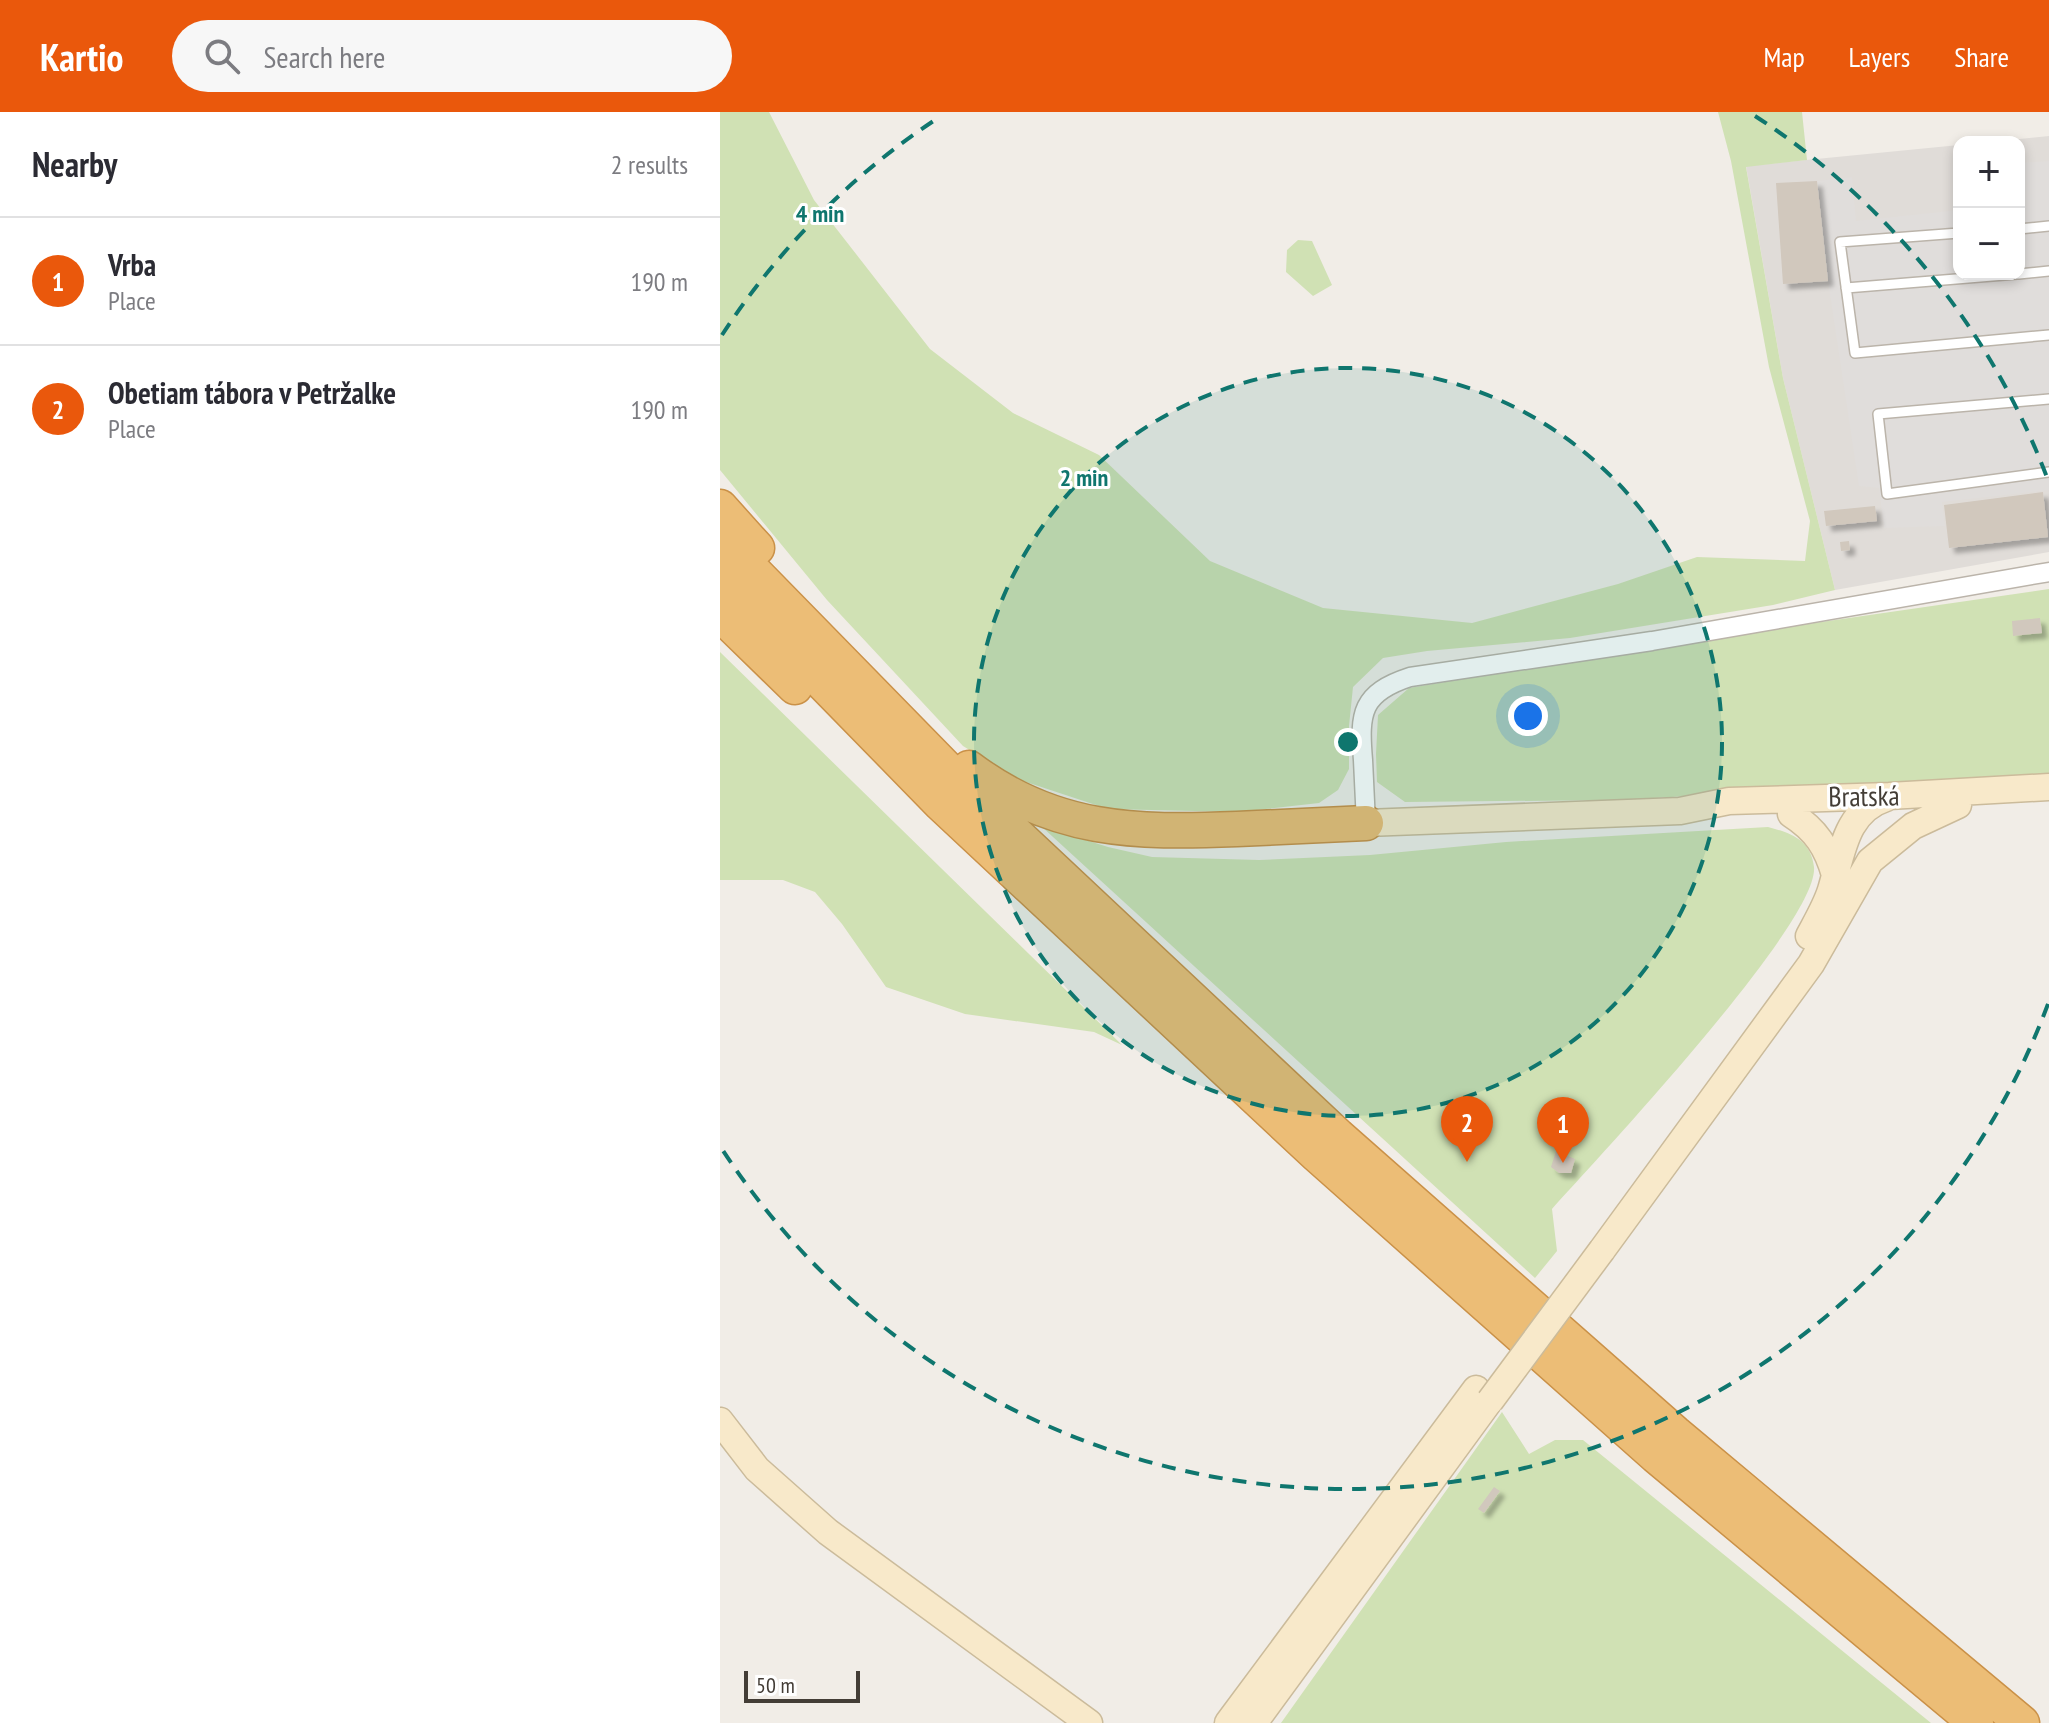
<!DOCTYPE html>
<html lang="en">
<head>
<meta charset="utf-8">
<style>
  :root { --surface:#fff; --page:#f7f7f7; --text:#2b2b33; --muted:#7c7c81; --line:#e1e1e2; --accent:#ea580c }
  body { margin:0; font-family:"PT Sans Narrow",sans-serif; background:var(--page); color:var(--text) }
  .controls { position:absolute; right:24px; top:24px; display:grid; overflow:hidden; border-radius:16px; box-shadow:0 4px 12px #0003 }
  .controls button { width:72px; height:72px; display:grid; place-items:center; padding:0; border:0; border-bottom:2px solid var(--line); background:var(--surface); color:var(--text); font:40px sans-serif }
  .scale { position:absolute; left:24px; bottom:20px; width:116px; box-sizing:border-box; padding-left:8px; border:4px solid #433d36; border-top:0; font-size:22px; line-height:28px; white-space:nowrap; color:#433d36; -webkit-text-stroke:6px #fff; paint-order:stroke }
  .you { position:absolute; left:808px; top:604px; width:28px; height:28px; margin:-20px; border:6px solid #fff; border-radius:50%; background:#1a73e8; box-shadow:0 0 0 12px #1a73e833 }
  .badge { display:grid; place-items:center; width:52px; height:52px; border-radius:50%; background:var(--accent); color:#fff; font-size:26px; font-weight:700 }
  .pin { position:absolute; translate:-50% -66px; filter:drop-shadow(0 2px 4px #0008) }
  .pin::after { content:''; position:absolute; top:42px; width:28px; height:24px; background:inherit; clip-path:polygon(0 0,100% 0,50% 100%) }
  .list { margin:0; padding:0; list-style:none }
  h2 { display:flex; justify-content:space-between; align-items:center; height:104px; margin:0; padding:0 32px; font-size:34px }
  h2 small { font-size:26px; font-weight:400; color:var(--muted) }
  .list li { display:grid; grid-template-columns:52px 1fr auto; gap:24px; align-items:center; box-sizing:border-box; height:128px; padding:0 32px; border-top:2px solid var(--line) }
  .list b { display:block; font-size:30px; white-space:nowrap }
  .list p { margin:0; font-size:26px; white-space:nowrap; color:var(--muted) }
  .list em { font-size:26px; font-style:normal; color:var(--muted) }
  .icon { flex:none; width:44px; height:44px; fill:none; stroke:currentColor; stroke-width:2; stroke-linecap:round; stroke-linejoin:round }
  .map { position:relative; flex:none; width:1329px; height:1611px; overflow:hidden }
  header { display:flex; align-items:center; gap:48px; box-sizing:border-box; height:112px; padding:0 40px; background:var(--accent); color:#fff }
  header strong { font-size:38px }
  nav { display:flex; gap:44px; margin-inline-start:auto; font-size:28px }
  .search { width:560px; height:72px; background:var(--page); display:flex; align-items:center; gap:20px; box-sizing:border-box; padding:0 28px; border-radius:44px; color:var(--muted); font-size:30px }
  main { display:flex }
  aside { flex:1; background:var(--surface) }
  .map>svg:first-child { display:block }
  .industrial { fill:#e0dcd8 }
  .green { fill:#d0e1b4 }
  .parking { fill:#e0dddb }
  .building { fill:#d1c8bd; filter:url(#shadow) }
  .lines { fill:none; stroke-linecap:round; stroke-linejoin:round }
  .lane-casing { stroke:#bbb4aa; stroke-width:12 }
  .street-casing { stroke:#bbb4aa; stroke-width:21 }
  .secondary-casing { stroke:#cbbb9b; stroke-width:29 }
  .highway-casing { stroke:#ca9148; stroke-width:37 }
  .lane { stroke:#fff; stroke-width:9 }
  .street { stroke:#fff; stroke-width:18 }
  .secondary { stroke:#f8e9ca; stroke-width:26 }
  .highway { stroke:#ecbd76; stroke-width:34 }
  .secondary-bridge-casing { stroke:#cbbb9b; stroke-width:29; stroke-linecap:butt }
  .secondary-bridge { stroke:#f8e9ca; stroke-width:26 }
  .ring { fill:none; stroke:#0f766e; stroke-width:4; stroke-dasharray:14 10 }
  .labels { text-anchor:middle; stroke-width:6; stroke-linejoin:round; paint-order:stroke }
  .street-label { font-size:28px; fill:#433d36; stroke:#fff }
  .centre { fill:#0f766e; stroke:#fff; stroke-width:4 }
  .ring-label { font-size:24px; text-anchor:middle; font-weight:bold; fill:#0f766e; stroke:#fff; stroke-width:6; stroke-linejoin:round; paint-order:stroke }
</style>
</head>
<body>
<header>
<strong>Kartio</strong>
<div class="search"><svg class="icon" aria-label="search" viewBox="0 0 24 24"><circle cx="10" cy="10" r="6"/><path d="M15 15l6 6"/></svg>Search here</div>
<nav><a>Map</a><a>Layers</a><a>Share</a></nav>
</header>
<main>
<aside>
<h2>Nearby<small>2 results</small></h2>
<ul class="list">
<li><span class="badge">1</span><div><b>Vrba</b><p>Place</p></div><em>190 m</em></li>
<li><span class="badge">2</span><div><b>Obetiam tábora v Petržalke</b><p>Place</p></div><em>190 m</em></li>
</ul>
</aside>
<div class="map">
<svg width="1329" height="1611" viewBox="0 0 1329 1611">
  <defs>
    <filter id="shadow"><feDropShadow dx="5.5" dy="5.5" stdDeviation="2" flood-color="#0004"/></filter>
  </defs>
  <rect width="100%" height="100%" fill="#f1ede7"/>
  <path class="industrial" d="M 1329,24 L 1329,440 L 1115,478 L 1063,266 L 1026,54 L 1239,33 L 1239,162 L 1299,162 L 1299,30 L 1271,30 Z"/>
  <path class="green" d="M 0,0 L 49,0 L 94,88 L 210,237 L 293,301 L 379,343 L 490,449 L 603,496 L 752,511 L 898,472 L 977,445 L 1085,449 L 1090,409 L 1049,255 L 1011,49 L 998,0 L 1082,0 L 1087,48 L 1026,55 L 1063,266 L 1115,478 L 1053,493 L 850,526 L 707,539 L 663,546 L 633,575 L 629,614 L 629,657 L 618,678 L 599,691 L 519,700 L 388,697 L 297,667 L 243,634 L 107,488 L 0,358 Z
    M 578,128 L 592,129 L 612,173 L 593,184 L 566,160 L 567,138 Z
    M 1329,477 L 1329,663 L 899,688 L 685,690 L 657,670 L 656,642 L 658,603 L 689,576 L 984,527 Z
    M 0,540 L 402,933 L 374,920 L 245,902 L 166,875 L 122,812 L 95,780 L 63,768 L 0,768 Z
    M 321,714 L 388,735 L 432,745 L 539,748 L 650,743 L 786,730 L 1048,715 C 1071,721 1091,728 1094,755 C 1099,810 878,1046 832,1097 L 837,1139 L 815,1166 Z
    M 782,1300 L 809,1342 L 835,1328 L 863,1328 L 1211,1611 L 561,1611 Z"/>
  <path class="parking" d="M 1329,49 L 1329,378 L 1222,390 L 1225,414 L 1164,416 L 1159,376 L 1139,374 L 1108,169 L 1097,69 L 1132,65 L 1136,109 L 1239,98 L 1239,162 L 1299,162 L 1299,51 Z"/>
  <path class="building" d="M 1097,69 L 1108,169 L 1063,172 L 1056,71 Z
    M 1323,380 L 1328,425 L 1229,436 L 1224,393 Z
    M 1155,394 L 1157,409 L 1106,414 L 1104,399 Z
    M 1129,429 L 1130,438 L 1121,439 L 1120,430 Z
    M 1320,506 L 1322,521 L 1293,524 L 1292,509 Z
    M 836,1039 L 855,1047 L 851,1061 L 839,1061 L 831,1055 Z
    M 774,1375 L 780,1379 L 764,1401 L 758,1397 Z"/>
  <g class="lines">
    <defs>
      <path id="lane" d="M 1299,117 L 1329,114
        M 1239,121 L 1120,130 L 1135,241 L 1329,223
        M 1299,162 L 1329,159
        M 1126,176 L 1297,162
        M 1329,287 L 1158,302 L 1167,382 L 1329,360"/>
      <path id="street" d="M 646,711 C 645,690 644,669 643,648 C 639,601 641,581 690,565 L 932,529 L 1329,460"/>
      <path id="secondary" d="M 1071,702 C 1096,718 1107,735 1115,763
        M 646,711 L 960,699 L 1009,689 L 1169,684 L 1329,675
        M 1089,824 C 1097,809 1106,794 1111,778 C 1122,742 1125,699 1166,686
        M 882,1138 L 1091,852 L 1150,749 L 1193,714 L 1238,693
        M 0,1309 L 37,1357 L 108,1420 L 369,1611
        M 508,1611 L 756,1277
        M 534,1611 L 768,1291"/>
      <path id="highway" d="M 0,395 L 37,436
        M 0,425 L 229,659 L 618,1024 L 955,1321 L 1302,1611
        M 0,466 L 221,692 L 597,1043 L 936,1344 L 1256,1611
        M 0,502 L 75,575
        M 249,656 C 334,720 415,721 517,717 C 560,715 603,713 646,711"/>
    </defs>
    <use href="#lane" class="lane-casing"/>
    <use href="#street" class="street-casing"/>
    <use href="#secondary" class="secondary-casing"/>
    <use href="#highway" class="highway-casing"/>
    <use href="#lane" class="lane"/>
    <use href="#street" class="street"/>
    <use href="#secondary" class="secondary"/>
    <use href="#highway" class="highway"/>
    <defs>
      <path id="secondary-bridge" d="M 770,1289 L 882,1138"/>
    </defs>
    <use href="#secondary-bridge" class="secondary-bridge-casing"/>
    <use href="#secondary-bridge" class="secondary-bridge"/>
  </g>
  <circle cx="628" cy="630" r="374" fill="#0f766e" fill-opacity=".12"/>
  <g class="ring">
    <circle cx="628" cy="630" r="374"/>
    <path d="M1328 892A747 747 0 0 1 2 1037M2 223A747 747 0 0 1 221 4M1035 4A747 747 0 0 1 1328 368"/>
  </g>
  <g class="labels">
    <g class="street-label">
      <text transform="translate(1144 684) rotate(-1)" y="10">Bratská</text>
    </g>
  </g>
  <circle cx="628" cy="630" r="12" class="centre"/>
  <g class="ring-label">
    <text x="100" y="110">4 min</text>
    <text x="364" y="374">2 min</text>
  </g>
</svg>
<div class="controls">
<button>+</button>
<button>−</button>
</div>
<div class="scale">50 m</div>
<div class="you"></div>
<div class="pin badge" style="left:843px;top:1051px">1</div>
<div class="pin badge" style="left:747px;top:1050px">2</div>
</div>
</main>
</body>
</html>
